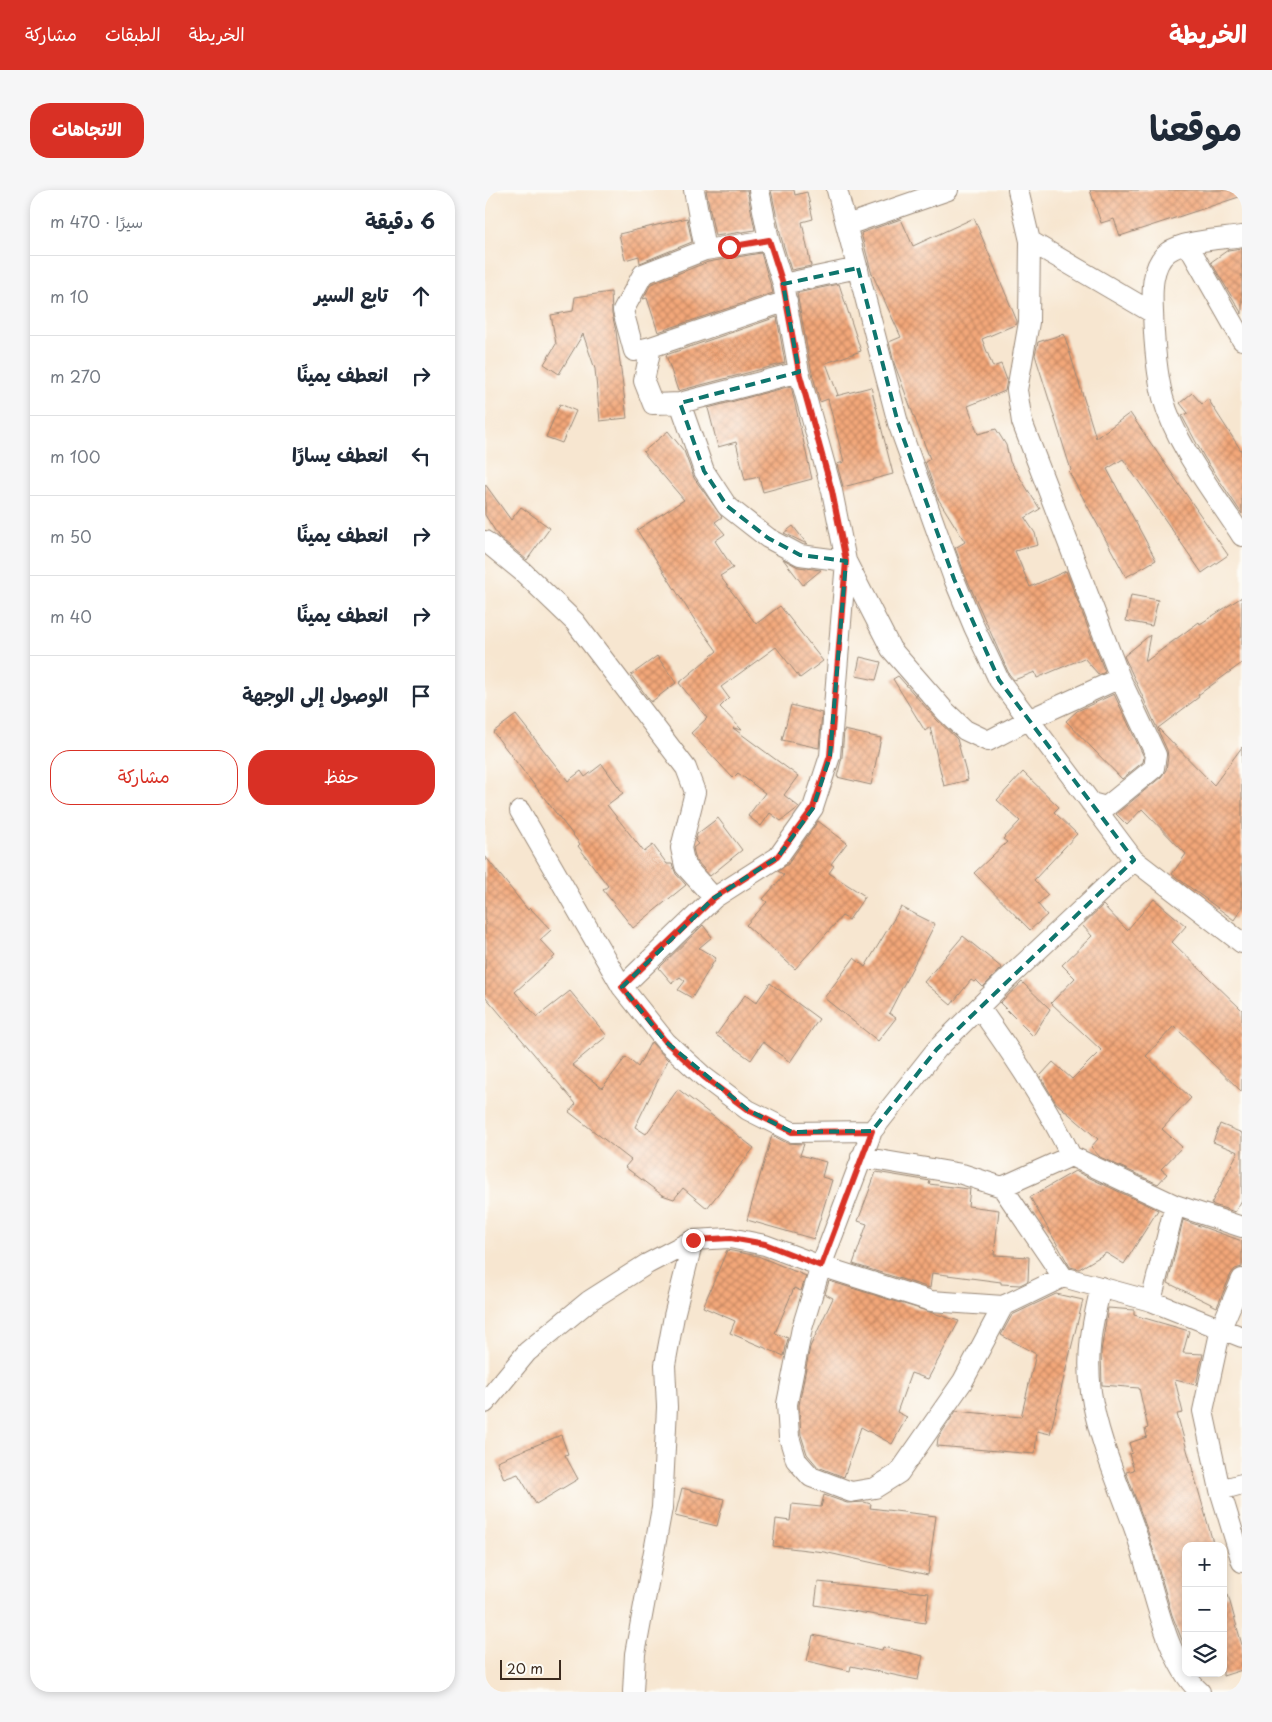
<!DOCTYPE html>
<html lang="ar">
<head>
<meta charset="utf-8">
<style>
  :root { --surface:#fff; --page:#f6f6f7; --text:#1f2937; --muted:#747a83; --line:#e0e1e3; --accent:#d93025 }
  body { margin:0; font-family:"Playpen Sans","Playpen Sans Arabic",sans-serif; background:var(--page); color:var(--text); direction:rtl }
  .controls { position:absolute; right:15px; bottom:15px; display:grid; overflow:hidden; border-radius:10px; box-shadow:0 2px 8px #0003 }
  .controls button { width:45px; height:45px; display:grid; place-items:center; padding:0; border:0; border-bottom:1px solid var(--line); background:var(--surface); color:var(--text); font:25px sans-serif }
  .scale { position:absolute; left:15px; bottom:12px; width:61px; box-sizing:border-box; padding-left:5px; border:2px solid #3b2a1e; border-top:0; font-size:14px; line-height:18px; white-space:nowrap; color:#3b2a1e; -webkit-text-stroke:4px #fdfcf7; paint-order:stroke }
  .stop { position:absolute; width:15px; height:15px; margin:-11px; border:4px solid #d93025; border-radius:50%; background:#fff }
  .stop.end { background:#d93025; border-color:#fff; box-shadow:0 1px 5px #0008 }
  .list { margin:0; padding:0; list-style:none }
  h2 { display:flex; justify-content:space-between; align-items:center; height:65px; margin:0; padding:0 20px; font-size:21px }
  h2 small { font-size:16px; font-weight:400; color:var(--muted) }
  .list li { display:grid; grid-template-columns:32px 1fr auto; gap:15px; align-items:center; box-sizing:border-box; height:80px; padding:0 20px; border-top:1px solid var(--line) }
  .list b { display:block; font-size:19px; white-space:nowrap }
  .list em { font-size:16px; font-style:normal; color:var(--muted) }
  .actions { display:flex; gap:10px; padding:15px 20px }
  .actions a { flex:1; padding:11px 0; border:1px solid var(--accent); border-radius:20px; text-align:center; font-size:18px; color:var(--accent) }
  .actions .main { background:var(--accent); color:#fff }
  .icon { flex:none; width:28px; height:28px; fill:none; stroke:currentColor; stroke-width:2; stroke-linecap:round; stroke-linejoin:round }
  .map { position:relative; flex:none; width:757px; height:1502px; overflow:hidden; direction:ltr; border-radius:20px }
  header { display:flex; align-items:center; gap:30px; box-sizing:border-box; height:70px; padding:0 25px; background:var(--accent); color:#fff }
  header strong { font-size:24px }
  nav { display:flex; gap:28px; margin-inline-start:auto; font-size:18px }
  .intro { display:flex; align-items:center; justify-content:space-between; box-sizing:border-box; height:120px; padding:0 30px }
  h1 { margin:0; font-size:35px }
  .button { padding:12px 22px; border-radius:20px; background:var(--accent); color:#fff; font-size:18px; font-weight:700 }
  main { display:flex; gap:30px; padding:0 30px }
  aside { flex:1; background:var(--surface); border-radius:20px; box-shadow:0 2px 8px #0003 }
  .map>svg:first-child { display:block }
  .building { fill:url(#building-cross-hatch) }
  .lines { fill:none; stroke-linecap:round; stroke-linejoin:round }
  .street-casing { stroke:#987; stroke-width:22 }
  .street { stroke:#fff; stroke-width:20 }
  .route { stroke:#d93025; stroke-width:6 }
  .marked { fill:none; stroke:#0f766e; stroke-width:4; stroke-dasharray:10 6; stroke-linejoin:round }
</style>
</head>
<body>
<header>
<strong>الخريطة</strong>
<nav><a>الخريطة</a><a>الطبقات</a><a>مشاركة</a></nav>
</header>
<div class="intro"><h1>موقعنا</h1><a class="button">الاتجاهات</a></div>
<main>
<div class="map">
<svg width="757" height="1502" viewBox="0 0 757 1502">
  <defs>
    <pattern id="building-cross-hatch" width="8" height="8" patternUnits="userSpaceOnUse" patternTransform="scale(1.25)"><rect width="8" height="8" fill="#f3a779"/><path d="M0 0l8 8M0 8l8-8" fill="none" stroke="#c68863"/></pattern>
  </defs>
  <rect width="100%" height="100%" fill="#fdfcf7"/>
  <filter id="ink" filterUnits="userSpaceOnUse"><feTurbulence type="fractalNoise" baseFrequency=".02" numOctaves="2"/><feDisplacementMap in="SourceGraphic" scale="10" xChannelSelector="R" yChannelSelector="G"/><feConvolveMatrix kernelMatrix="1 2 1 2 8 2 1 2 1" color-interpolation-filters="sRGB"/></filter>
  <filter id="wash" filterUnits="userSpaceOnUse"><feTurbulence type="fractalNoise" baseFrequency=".0096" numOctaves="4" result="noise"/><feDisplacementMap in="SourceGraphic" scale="20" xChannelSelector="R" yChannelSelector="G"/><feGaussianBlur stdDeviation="1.12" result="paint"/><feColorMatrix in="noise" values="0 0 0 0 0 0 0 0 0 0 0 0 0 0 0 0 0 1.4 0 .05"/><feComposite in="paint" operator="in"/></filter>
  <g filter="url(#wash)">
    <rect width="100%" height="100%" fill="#f7e6d0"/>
    <g id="blocks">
      <path class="building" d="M 221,0 L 262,0 L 270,40 L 230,46 Z
        M 286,0 L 309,0 L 310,5 L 322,2 L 328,29 L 317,32 L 326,76 L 306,80 L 296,47 Z
        M 605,0 L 757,0 L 757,6 L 635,46 L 629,29 L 616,33 Z
        M 202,28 L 207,52 L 155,73 L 154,66 L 140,70 L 134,44 Z
        M 489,28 L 532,131 L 532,134 L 497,149 L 508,177 L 516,174 L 522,190 L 520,201 L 483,216 L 493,244 L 511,239 L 521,255 L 525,272 L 555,319 L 540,328 L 550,343 L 553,355 L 530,361 L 545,397 L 581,381 L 620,482 L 614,485 L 599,468 L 552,488 L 550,482 L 529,490 L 524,484 L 480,385 L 470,358 L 480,352 L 452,307 L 440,272 L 445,269 L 409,173 L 404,152 L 416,147 L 386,81 L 376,43 L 416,29 L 428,56 Z
        M 757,58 L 757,124 L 726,72 L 743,60 Z
        M 276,63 L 288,103 L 173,142 L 162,108 L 158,109 L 166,94 L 223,72 Z
        M 354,94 L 376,161 L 341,173 L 353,205 L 351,206 L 386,197 L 408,284 L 358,297 L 352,274 L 359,272 L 343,209 L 335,212 L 326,179 L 312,103 Z
        M 126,102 L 127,124 L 131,141 L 142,228 L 115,231 L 110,179 L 98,144 L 74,184 L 59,174 L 71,154 L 66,125 L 88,121 L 90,107 Z
        M 292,127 L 300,173 L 193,201 L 181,165 Z
        M 579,144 L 611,248 L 645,223 L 743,365 L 717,383 L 638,269 L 622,279 L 671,370 L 641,387 L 584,282 L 586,280 L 550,165 L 553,152 Z
        M 306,196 L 327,289 L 278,302 L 274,287 L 260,290 L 251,252 L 233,257 L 223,218 Z
        M 707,203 L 717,214 L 723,209 L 757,262 L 757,324 L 719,267 L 697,226 L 703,223 L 695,213 Z
        M 75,214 L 91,221 L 77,253 L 61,247 Z
        M 183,241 L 199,261 L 209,288 L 237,327 L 230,332 L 240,344 L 230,351 L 248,378 L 235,386 L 271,434 L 295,416 L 338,471 L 315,488 L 291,457 L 236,497 L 244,508 L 235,517 L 257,540 L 248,538 L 313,586 L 299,605 L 314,617 L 296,631 L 285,623 L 276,636 L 263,626 L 280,603 L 253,583 L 248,588 L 206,543 L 222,528 L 194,493 L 232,461 L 209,429 L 152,340 L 199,310 L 158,262 Z
        M 0,294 L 26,330 L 36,317 L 65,338 L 42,370 L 14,347 L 0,325 Z
        M 308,336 L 322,354 L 299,343 Z
        M 298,369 L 313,377 L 336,380 L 318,395 Z
        M 646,405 L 673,410 L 667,436 L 641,431 Z
        M 757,407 L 757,473 L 713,505 L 714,507 L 673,538 L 729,595 L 757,557 L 757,718 L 749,730 L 687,684 L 701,664 L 657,619 L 642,635 L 631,624 L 676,587 L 681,580 L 683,567 L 682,560 L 639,466 L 665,445 L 660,472 L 714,432 L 715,434 Z
        M 172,466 L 191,493 L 166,512 L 146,485 Z
        M 375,467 L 396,472 L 391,490 L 371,486 Z
        M 413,486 L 451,529 L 472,549 L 483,590 L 459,596 L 445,537 L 440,541 L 408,489 Z
        M 629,504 L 659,567 L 658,572 L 637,589 L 581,531 L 592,521 Z
        M 306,515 L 337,523 L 334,558 L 297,550 Z
        M 31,525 L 83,591 L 96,581 L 100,587 L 117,574 L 138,603 L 122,615 L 159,662 L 168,655 L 182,674 L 187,674 L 191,684 L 201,695 L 148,738 L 118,700 L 123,696 L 93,656 L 95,654 L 8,542 Z
        M 359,540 L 396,548 L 386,595 L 352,587 L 357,567 Z
        M 538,582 L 574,617 L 569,622 L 592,644 L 549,690 L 563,705 L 553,714 L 562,725 L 545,740 L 489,683 L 522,652 L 518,649 L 535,631 L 512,610 Z
        M 233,628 L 257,660 L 225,686 L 211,670 L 208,658 L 213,654 L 210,651 L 212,644 Z
        M 333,631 L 362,653 L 346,674 L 349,676 L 344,683 L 380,706 L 364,730 L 357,726 L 310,779 L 261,735 L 282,712 L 278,709 L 299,685 L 293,681 L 303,674 Z
        M 0,666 L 43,720 L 45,718 L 66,740 L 55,750 L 70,766 L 30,802 L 52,827 L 85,801 L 122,846 L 87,875 L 117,898 L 141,867 L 153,877 L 166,852 L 183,870 L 150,937 L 161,944 L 193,899 L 269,958 L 222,1018 L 198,998 L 189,1009 L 177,1005 L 140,977 L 146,970 L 84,922 L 91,914 L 0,806 Z
        M 669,709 L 701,736 L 687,752 L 757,820 L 757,902 L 689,836 L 661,866 L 706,908 L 677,939 L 697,957 L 676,979 L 682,984 L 673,994 L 615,967 L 606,957 L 613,949 L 571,913 L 555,886 L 568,872 L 587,889 L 616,860 L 566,813 L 590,788 L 577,775 L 607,746 L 597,735 L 618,715 L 642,740 Z
        M 416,717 L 450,734 L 404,823 L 411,828 L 393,851 L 339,808 L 369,768 L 380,777 Z
        M 218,735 L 227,747 L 214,758 L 231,768 L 207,808 L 193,800 L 200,791 L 195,787 L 187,793 L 174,778 Z
        M 478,746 L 517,778 L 498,797 L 491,790 L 489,792 L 486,790 L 466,815 L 439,792 Z
        M 537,792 L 565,819 L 548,846 L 515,813 Z
        M 285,793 L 334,829 L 305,872 L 278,852 L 266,870 L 231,845 L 260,805 L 271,813 Z
        M 735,934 L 757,943 L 757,1010 L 750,1022 L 726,1014 L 753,962 L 728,952 Z
        M 287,945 L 302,953 L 319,954 L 315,965 L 341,972 L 337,987 L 347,990 L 329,1049 L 262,1030 Z
        M 590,981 L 673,1020 L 639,1074 L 621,1063 L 594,1079 L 585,1077 L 545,1007 Z
        M 391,982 L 445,991 L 444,994 L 483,999 L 485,999 L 483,1016 L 514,1020 L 509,1065 L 544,1067 L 543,1091 L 535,1095 L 516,1094 L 516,1092 L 447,1083 L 445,1098 L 368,1074 L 382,1034 L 373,1031 Z
        M 698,1030 L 757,1051 L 757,1077 L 750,1079 L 746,1084 L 732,1117 L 683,1093 Z
        M 242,1060 L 273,1066 L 321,1086 L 316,1101 L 309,1098 L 290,1143 L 303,1148 L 299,1166 L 245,1143 L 250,1131 L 218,1117 Z
        M 344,1091 L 474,1131 L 443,1189 L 426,1183 L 412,1222 L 422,1227 L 407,1254 L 376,1237 L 359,1287 L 333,1277 L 322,1264 L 316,1245 L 314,1215 L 325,1157 L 348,1108 L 340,1104 Z
        M 571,1104 L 598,1110 L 565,1244 L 552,1241 L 550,1264 L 452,1256 L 453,1248 L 471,1221 L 536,1227 L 551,1164 L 516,1145 L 527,1125 Z
        M 623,1118 L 649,1120 L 649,1125 L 704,1141 L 698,1163 L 718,1164 L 711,1195 L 690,1190 L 698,1223 L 692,1224 L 729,1356 L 701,1356 L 701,1460 L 687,1425 L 663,1342 L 641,1282 L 649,1280 L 644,1264 L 647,1263 L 644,1253 L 662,1247 L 660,1239 L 663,1238 L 654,1198 L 617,1195 L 616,1162 Z
        M 76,1245 L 83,1264 L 80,1265 L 93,1289 L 51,1314 L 33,1284 L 19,1289 L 12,1271 Z
        M 197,1298 L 239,1309 L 232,1336 L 190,1326 Z
        M 339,1305 L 362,1313 L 379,1312 L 386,1314 L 385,1318 L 451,1326 L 443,1385 L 339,1362 L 288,1356 L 291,1329 L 305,1331 L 307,1314 L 336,1317 Z
        M 333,1392 L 444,1403 L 440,1433 L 330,1415 Z
        M 743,1405 L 757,1455 L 757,1480 L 738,1486 L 738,1406 Z
        M 328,1445 L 397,1460 L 398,1457 L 438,1466 L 433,1490 L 366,1476 L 365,1481 L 322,1471 Z"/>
    </g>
  </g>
  <g filter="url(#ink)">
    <use href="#blocks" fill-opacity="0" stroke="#987" stroke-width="1"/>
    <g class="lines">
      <defs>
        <path id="street" d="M 209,0 L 220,60 L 284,50
          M 352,0 L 413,233 L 469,389 L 489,437 L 514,490 L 649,670 L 757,753
          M 533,0 L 545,51 L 544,132 L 532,200 L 537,232 L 635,488 L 671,565 L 669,578 L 621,617 L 606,613
          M 362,35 L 463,0
          M 757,46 C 738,49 699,50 683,62 C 666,75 667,102 668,122 C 669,150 671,181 678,208 C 691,256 730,304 757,346
          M 545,51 L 668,123
          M 703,55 L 757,150
          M 220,60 L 158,84 L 138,121 L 149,161 L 166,157 L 159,191 L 168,214 L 195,213 L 219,281 L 242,316 L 283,348 L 315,365 L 361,371 L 406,459 L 460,521 L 480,540 L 503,551 L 543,530 L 635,488
          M 298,94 L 373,78
          M 166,157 L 302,111
          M 195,213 L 314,182
          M 0,351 L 38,382 L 90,432 L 201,578 L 210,602 L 196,658 L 200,676 L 229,708
          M 35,621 L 137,797 L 181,852 L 219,887 L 263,920 L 307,942 L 387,941
          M 137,797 L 229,708 L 293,667 L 328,618 L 345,566 L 361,371 L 347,301 L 314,182 L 298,94 L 284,50 L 274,0
          M 586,966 L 690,1015 L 757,1037
          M 376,967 L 477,984 L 517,997 L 586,966 C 561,913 528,865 494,817
          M 517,997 L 578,1087
          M 757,1089 L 736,1138 L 718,1221 L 735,1300 L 757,1372
          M 616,1097 C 607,1134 601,1163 606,1202 C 613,1251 636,1299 652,1346 C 667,1390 680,1471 715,1502
          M 666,1111 L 690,1015
          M 518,1116 L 478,1191 L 414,1283 L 390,1298 L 366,1302 L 326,1287 L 311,1270 L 304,1247 L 302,1214 L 317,1138 L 336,1076 L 387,941 L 452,859 L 517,794 L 649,670
          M 0,1213 L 42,1162 L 104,1111 L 162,1074 L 208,1050 L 245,1048 L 280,1055 L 336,1076 L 446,1111 L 518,1116 L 578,1087 L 666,1111 L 757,1147
          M 735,1300 L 757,1294
          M 148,1502 L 150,1464 L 177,1318 L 182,1217 L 180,1175 L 189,1126 L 208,1050"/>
      </defs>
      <use href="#street" class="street-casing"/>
      <use href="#street" class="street"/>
    </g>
  </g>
  <g class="lines" filter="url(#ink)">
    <path class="route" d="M 208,1050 L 246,1048 L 280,1054 L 336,1076 L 387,941 L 307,942 L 263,920 L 219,887 L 181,852 L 137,797 L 229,708 L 292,667 L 328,618 L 345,566 L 361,371 L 347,301 L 314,182 L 298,94 L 284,50 L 244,57"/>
  </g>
  <path class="marked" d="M 373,78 L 413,233 L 469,389 L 514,490 L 649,670 L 452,859 L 387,941 L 307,942 L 263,920 L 181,852 L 137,797 L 229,708 L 293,667 L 328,618 L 345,566 L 361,371 L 315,365 L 283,348 L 242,316 L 219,281 L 195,213 L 314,182 L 298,94 Z"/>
</svg>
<div class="controls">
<button>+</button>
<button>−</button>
<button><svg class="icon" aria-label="layers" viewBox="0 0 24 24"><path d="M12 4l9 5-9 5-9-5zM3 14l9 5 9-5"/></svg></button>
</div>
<div class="scale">20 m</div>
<div class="stop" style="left:244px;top:57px"></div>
<div class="stop end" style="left:208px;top:1050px"></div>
</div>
<aside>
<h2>6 دقيقة<small>سيرًا · 470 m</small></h2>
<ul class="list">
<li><svg class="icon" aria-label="ahead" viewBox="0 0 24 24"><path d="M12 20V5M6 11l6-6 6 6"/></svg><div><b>تابع السير</b></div><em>10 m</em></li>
<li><svg class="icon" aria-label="right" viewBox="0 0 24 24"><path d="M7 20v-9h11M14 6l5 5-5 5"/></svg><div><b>انعطف يمينًا</b></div><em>270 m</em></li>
<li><svg class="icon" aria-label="left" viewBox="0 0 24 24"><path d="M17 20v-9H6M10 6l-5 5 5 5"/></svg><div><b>انعطف يسارًا</b></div><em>100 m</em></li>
<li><svg class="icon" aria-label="right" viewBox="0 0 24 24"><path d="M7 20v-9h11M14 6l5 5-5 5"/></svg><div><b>انعطف يمينًا</b></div><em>50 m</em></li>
<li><svg class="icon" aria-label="right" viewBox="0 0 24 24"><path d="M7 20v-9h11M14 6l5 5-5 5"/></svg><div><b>انعطف يمينًا</b></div><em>40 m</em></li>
<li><svg class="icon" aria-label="arrive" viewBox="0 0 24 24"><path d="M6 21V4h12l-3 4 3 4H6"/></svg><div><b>الوصول إلى الوجهة</b></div></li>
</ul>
<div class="actions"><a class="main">حفظ</a><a>مشاركة</a></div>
</aside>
</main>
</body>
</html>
